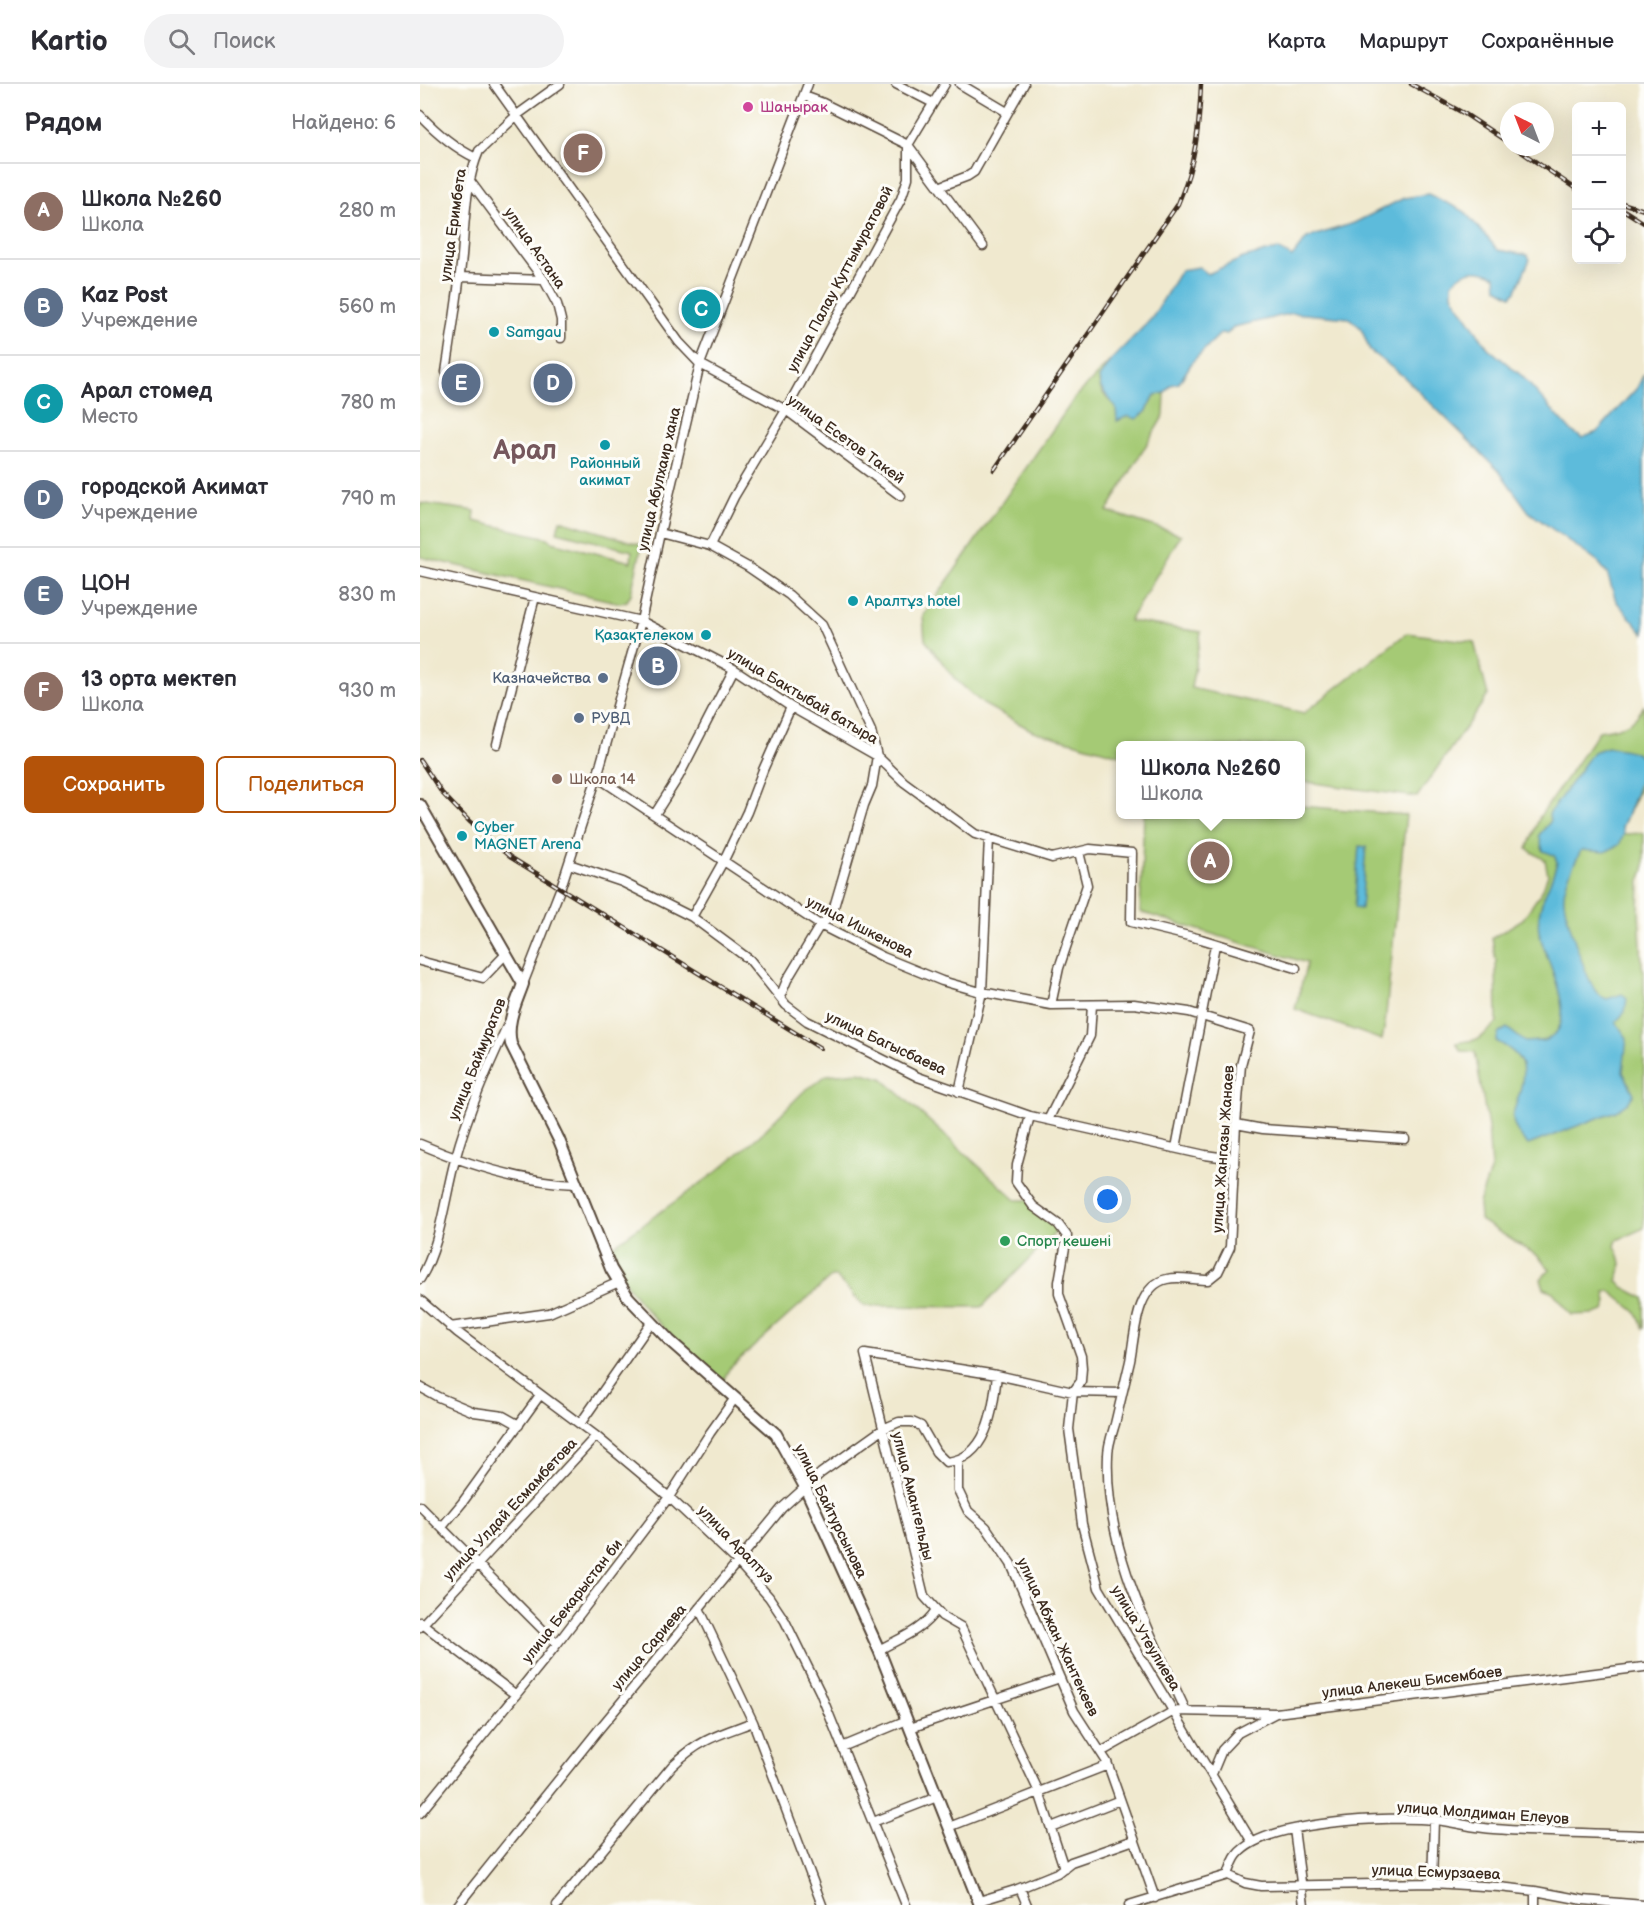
<!DOCTYPE html>
<html lang="ru">
<head>
<meta charset="utf-8">
<style>
  :root { --surface:#fff; --page:#f2f2f3; --text:#2b2b33; --muted:#7c7c81; --line:#e1e1e2; --accent:#b45309 }
  body { margin:0; font-family:"Balsamiq Sans",sans-serif; background:var(--page); color:var(--text) }
  .controls { position:absolute; right:18px; top:18px; display:grid; overflow:hidden; border-radius:9px; box-shadow:0 6px 24px #0002 }
  .controls button { width:54px; height:54px; display:grid; place-items:center; padding:0; border:0; border-bottom:2px solid var(--line); background:var(--surface); color:var(--text); font:30px sans-serif }
  .compass { position:absolute; left:1080px; top:18px; width:54px; height:54px; border-radius:50%; background:var(--surface); box-shadow:0 6px 24px #0002; rotate:318deg }
  .you { position:absolute; left:688px; top:1116px; width:21px; height:21px; margin:-15px; border:4px solid #fff; border-radius:50%; background:#1a73e8; box-shadow:0 0 0 9px #1a73e833 }
  .badge { display:grid; place-items:center; width:39px; height:39px; border-radius:50%; background:var(--accent); color:#fff; font-size:20px; font-weight:700 }
  .pin { position:absolute; translate:-50% -50%; border:3px solid #fff; box-shadow:0 2px 6px #0006 }
  .popup { position:absolute; left:696px; top:657px; width:189px; height:78px; box-sizing:border-box; display:grid; place-content:center; border-radius:9px; background:var(--surface); filter:drop-shadow(0 2px 4px #0005); font-size:20px; white-space:nowrap; color:var(--muted) }
  .popup b { font-size:22px; color:var(--text) }
  .popup::after { content:''; position:absolute; left:50%; top:100%; margin-left:-12px; border:12px solid transparent; border-top-color:var(--surface) }
  .list { margin:0; padding:0; list-style:none }
  h2 { display:flex; justify-content:space-between; align-items:center; height:78px; margin:0; padding:0 24px; font-size:26px }
  h2 small { font-size:20px; font-weight:400; color:var(--muted) }
  .list li { display:grid; grid-template-columns:39px 1fr auto; gap:18px; align-items:center; box-sizing:border-box; height:96px; padding:0 24px; border-top:2px solid var(--line) }
  .list b { display:block; font-size:22px; white-space:nowrap }
  .list p { margin:0; font-size:20px; white-space:nowrap; color:var(--muted) }
  .list em { font-size:20px; font-style:normal; color:var(--muted) }
  .actions { display:flex; gap:12px; padding:18px 24px }
  .actions a { flex:1; padding:14px 0; border:2px solid var(--accent); border-radius:9px; text-align:center; font-size:21px; color:var(--accent) }
  .actions .main { background:var(--accent); color:#fff }
  .icon { flex:none; width:33px; height:33px; fill:none; stroke:currentColor; stroke-width:2; stroke-linecap:round; stroke-linejoin:round }
  .map { position:relative; flex:none; width:1224px; height:1821px; overflow:hidden }
  header { display:flex; align-items:center; gap:36px; box-sizing:border-box; height:84px; padding:0 30px; background:var(--surface); border-bottom:2px solid var(--line) }
  header strong { font-size:28px }
  nav { display:flex; gap:33px; margin-inline-start:auto; font-size:21px }
  .search { width:420px; height:54px; background:var(--page); display:flex; align-items:center; gap:15px; box-sizing:border-box; padding:0 21px; border-radius:33px; color:var(--muted); font-size:22px }
  main { display:flex }
  aside { flex:1; background:var(--surface) }
  .map>svg:first-child { display:block }
  .green { fill:#a5ca74; stroke:#707a49; stroke-width:1.5 }
  .water { fill:#5dbbdb; stroke:#4c727c; stroke-width:1.5 }
  .lines { fill:none; stroke-linecap:round; stroke-linejoin:round }
  .minor-casing { stroke:#564739; stroke-width:11 }
  .tertiary-casing { stroke:#564739; stroke-width:14 }
  .minor { stroke:#fff; stroke-width:8 }
  .tertiary { stroke:#fff; stroke-width:10 }
  .rail-casing { stroke:#3b2a1e; stroke-width:4.5 }
  .rail { stroke:#fdfcf7; stroke-width:2; stroke-dasharray:7; stroke-linecap:butt }
  .hotel-dot { fill:#d1479c; stroke:#fdfcf7; stroke-width:2 }
  .culture-dot { fill:#0f9aa8; stroke:#fdfcf7; stroke-width:2 }
  .service-dot { fill:#5c6f8a; stroke:#fdfcf7; stroke-width:2 }
  .education-dot { fill:#8d6e63; stroke:#fdfcf7; stroke-width:2 }
  .leisure-dot { fill:#2e9e5b; stroke:#fdfcf7; stroke-width:2 }
  .labels { text-anchor:middle; stroke-width:6; stroke-linejoin:round; paint-order:stroke }
  .hotel-label { font-size:15px; fill:#b23c85; stroke:#fdfcf7; text-anchor:start }
  .street-label { font-size:15px; fill:#3b2a1e; stroke:#fdfcf7 }
  .culture-label { font-size:15px; fill:#0d838f; stroke:#fdfcf7; text-anchor:start }
  .service-label { font-size:15px; fill:#4e5e75; stroke:#fdfcf7; text-anchor:end }
  .education-label { font-size:15px; fill:#785e54; stroke:#fdfcf7; text-anchor:start }
  .leisure-label { font-size:15px; fill:#27864d; stroke:#fdfcf7; text-anchor:start }
  .town-label { font-size:27px; font-weight:bold; fill:#75575c; stroke:#fdfcf7 }
</style>
</head>
<body>
<header>
<strong>Kartio</strong>
<div class="search"><svg class="icon" aria-label="search" viewBox="0 0 24 24"><circle cx="10" cy="10" r="6"/><path d="M15 15l6 6"/></svg>Поиск</div>
<nav><a>Карта</a><a>Маршрут</a><a>Сохранённые</a></nav>
</header>
<main>
<aside>
<h2>Рядом<small>Найдено: 6</small></h2>
<ul class="list">
<li><span class="badge" style="background:#8d6e63">A</span><div><b>Школа №260</b><p>Школа</p></div><em>280 m</em></li>
<li><span class="badge" style="background:#5c6f8a">B</span><div><b>Kaz Post</b><p>Учреждение</p></div><em>560 m</em></li>
<li><span class="badge" style="background:#0f9aa8">C</span><div><b>Арал стомед</b><p>Место</p></div><em>780 m</em></li>
<li><span class="badge" style="background:#5c6f8a">D</span><div><b>городской Акимат</b><p>Учреждение</p></div><em>790 m</em></li>
<li><span class="badge" style="background:#5c6f8a">E</span><div><b>ЦОН</b><p>Учреждение</p></div><em>830 m</em></li>
<li><span class="badge" style="background:#8d6e63">F</span><div><b>13 орта мектеп</b><p>Школа</p></div><em>930 m</em></li>
</ul>
<div class="actions"><a class="main">Сохранить</a><a>Поделиться</a></div>
</aside>
<div class="map">
<svg width="1224" height="1821" viewBox="0 0 1224 1821">
  <rect width="100%" height="100%" fill="#fdfcf7"/>
  <filter id="ink" filterUnits="userSpaceOnUse"><feTurbulence type="fractalNoise" baseFrequency=".0167" numOctaves="2"/><feDisplacementMap in="SourceGraphic" scale="12" xChannelSelector="R" yChannelSelector="G"/><feConvolveMatrix kernelMatrix="1 2 1 2 8 2 1 2 1" color-interpolation-filters="sRGB"/></filter>
  <filter id="wash" filterUnits="userSpaceOnUse"><feTurbulence type="fractalNoise" baseFrequency=".008" numOctaves="4" result="noise"/><feDisplacementMap in="SourceGraphic" scale="24" xChannelSelector="R" yChannelSelector="G"/><feGaussianBlur stdDeviation="1.35" result="paint"/><feColorMatrix in="noise" values="0 0 0 0 0 0 0 0 0 0 0 0 0 0 0 0 0 1.4 0 .05"/><feComposite in="paint" operator="in"/></filter>
  <g filter="url(#wash)">
    <rect width="100%" height="100%" fill="#f0e9cf"/>
    <path class="green" d="M 691,276 C 688,282 682,288 680,294 C 675,308 698,325 708,332 L 726,328 L 735,311 L 745,309 L 744,331 L 687,427 L 761,451 L 709,537 L 781,548 L 771,604 L 884,629 L 987,549 L 1054,558 L 1068,611 L 997,713 L 880,697 L 880,662 L 700,662 L 700,671 L 613,647 L 563,620 L 535,595 L 505,556 L 503,532 L 654,315 Z
      M 0,419 L 55,427 L 54,437 L 128,454 L 132,458 L 211,478 L 212,467 L 137,448 L 140,436 L 222,461 L 211,510 L 207,517 L 200,519 L 0,473 Z
      M 1224,621 L 1224,695 L 1202,743 L 1204,750 L 1224,749 L 1224,786 L 1220,797 L 1219,828 L 1222,882 L 1224,887 L 1224,1144 L 1197,1156 L 1195,1162 C 1202,1176 1203,1183 1197,1197 L 1203,1203 L 1224,1214 L 1224,1245 L 1216,1228 L 1190,1207 L 1185,1208 L 1187,1218 L 1184,1227 L 1174,1230 L 1152,1231 L 1133,1208 L 1124,1204 L 1121,1195 L 1130,1185 L 1118,1172 L 1060,1136 L 1059,1119 L 1071,1084 L 1068,1043 L 1055,968 L 1041,967 L 1036,959 L 1059,955 L 1077,939 L 1076,877 L 1072,854 L 1103,835 L 1122,807 L 1128,791 L 1125,776 L 1107,765 L 1120,732 L 1179,647 C 1199,644 1215,642 1224,621 Z
      M 880,722 L 986,731 L 965,940 L 962,956 L 875,925 L 887,879 L 720,828 L 724,731 L 880,730 Z
      M 439,988 L 462,994 L 596,1116 L 608,1116 L 637,1143 L 637,1147 L 562,1223 L 448,1222 L 443,1221 L 416,1193 L 411,1193 L 309,1285 L 303,1297 C 268,1267 231,1237 205,1198 C 198,1188 193,1177 187,1166 L 295,1089 L 340,1051 L 383,1008 L 407,991 Z"/>
    <path class="water" d="M 1008,110 L 1044,127 L 1078,166 L 1107,171 L 1110,175 L 1096,207 L 1091,212 L 1077,204 L 1076,192 C 1058,184 1046,184 1032,199 L 1032,211 L 1068,264 L 1102,292 L 1151,347 L 1162,354 L 1177,348 L 1217,304 L 1224,290 L 1224,550 L 1196,517 L 1187,489 L 1179,479 L 1109,428 L 1079,387 L 1039,347 L 983,292 L 950,267 L 941,244 L 929,234 L 873,229 L 814,243 L 807,250 L 801,249 L 773,277 L 759,299 L 751,301 L 745,309 L 735,311 L 726,328 L 716,335 L 708,332 L 697,337 L 696,324 L 681,304 L 679,294 L 691,276 L 732,234 L 761,186 L 779,183 L 788,190 L 823,174 L 858,165 L 872,173 L 887,154 L 934,139 L 984,114 Z
      M 1188,663 C 1197,664 1219,666 1223,675 C 1224,691 1209,728 1202,743 L 1204,750 L 1199,761 L 1185,768 L 1161,766 C 1155,780 1143,799 1144,815 C 1145,831 1168,902 1179,911 C 1180,912 1187,915 1187,915 L 1202,910 L 1207,914 L 1205,928 L 1196,938 L 1207,954 L 1203,988 L 1214,1010 L 1208,1019 L 1196,1027 L 1108,1061 C 1101,1054 1092,1042 1093,1032 C 1093,1027 1097,1019 1098,1014 C 1107,985 1106,972 1076,957 L 1079,949 L 1087,944 L 1105,958 C 1112,957 1123,958 1128,955 C 1162,938 1124,873 1119,848 C 1115,822 1131,802 1137,778 L 1134,771 L 1123,767 L 1119,751 L 1130,738 L 1129,730 L 1173,668 Z
      M 939,762 L 946,763 L 941,825 L 934,824 Z"/>
  </g>
  <g filter="url(#ink)">
    <g class="lines">
      <defs>
        <path id="minor" d="M 74,0 L 259,258 L 280,280 L 366,326 L 481,412
          M 476,0 L 513,19
          M 540,0 L 587,28
          M 384,12 L 403,19 L 488,61 L 563,162
          M 0,31 C 16,48 35,64 56,74
          M 50,97 L 124,196 L 137,220 L 141,236 L 141,254
          M 519,103 L 548,92 L 554,88 L 604,0
          M 40,193 L 124,196
          M 26,288 C 32,249 38,211 42,172 C 45,138 45,99 59,67 L 97,31 L 140,0
          M 240,449 L 290,462 L 328,483 L 369,511 L 402,541 L 451,647 L 457,672 L 452,702 L 444,721 L 414,823 L 408,835 L 400,841 L 367,896 L 360,913
          M 290,462 L 314,413 L 366,326 L 481,115 L 488,94 L 488,61 L 525,0
          M 0,487 L 221,537 L 314,585 L 371,623 L 457,672 L 484,698 L 555,750 L 632,774 L 670,765 L 712,769 L 711,838 L 781,855 L 876,884
          M 77,660 L 115,513
          M 177,693 L 400,841 L 463,873 L 522,897 L 557,907 L 631,921 L 714,920 L 769,928 L 830,947 L 821,981 L 816,1040 L 810,1163 L 798,1188 L 788,1196 C 775,1196 759,1192 747,1195 C 715,1202 715,1253 710,1277 C 705,1298 700,1319 695,1340 C 692,1350 688,1361 688,1371 C 684,1462 729,1547 766,1627
          M 235,730 L 259,692 L 314,585
          M 149,780 L 202,798 L 272,833 L 330,876 L 366,921 L 387,937 L 498,993 L 610,1032 L 785,1071 L 814,1075
          M 272,833 L 304,776 L 327,728 L 343,686 L 371,623
          M 0,877 L 63,894 L 86,870
          M 103,900 L 141,803 L 177,693 L 221,537 L 240,449 L 280,280 L 388,0
          M 631,921 L 639,884 L 667,801 L 659,768
          M 539,1008 L 562,908 L 569,754
          M 610,1032 L 597,1081 L 596,1098 L 613,1122 L 638,1140 L 647,1152 L 639,1198 L 639,1210 L 661,1272 L 662,1284 L 661,1297 L 653,1308 L 649,1345 L 662,1440 L 679,1504 L 832,1758
          M 628,1036 L 670,952 L 672,921
          M 816,1040 L 843,1045 L 985,1055
          M 0,1060 C 49,1081 103,1098 156,1100
          M 756,1064 L 795,861
          M 0,1195 C 20,1164 25,1112 35,1076 C 48,1027 68,983 89,938
          M 0,1216 L 37,1248 L 176,1352 L 249,1413 L 317,1477 L 349,1513 L 365,1537 L 400,1608 L 486,1821
          M 30,1243 L 129,1229 L 199,1198
          M 0,1303 L 18,1313 L 54,1328 L 83,1332 L 99,1341
          M 160,1340 L 232,1237
          M 538,1377 L 538,1406 L 548,1427 L 566,1443 L 591,1480 L 654,1627 L 687,1678 L 735,1814
          M 0,1422 L 137,1560
          M 22,1443 L 42,1419 L 120,1311
          M 279,1524 L 333,1638 L 402,1821
          M 0,1538 L 96,1611
          M 0,1543 L 176,1352
          M 459,1566 C 480,1554 502,1547 516,1526
          M 490,1644 L 640,1594
          M 422,1663 L 487,1636
          M 681,1668 L 754,1627 L 856,1629
          M 792,1690 L 802,1666 L 818,1649 L 856,1629 L 1224,1583
          M 0,1729 L 137,1560 L 249,1413 L 290,1349 L 315,1314
          M 453,1738 L 517,1713
          M 529,1743 L 688,1681
          M 631,1743 L 700,1716
          M 874,1745 L 884,1821
          M 644,1784 L 619,1708 L 541,1543 L 522,1532 L 504,1512 L 445,1270 L 577,1291 L 653,1308 L 702,1309
          M 808,1791 L 825,1799 L 841,1802 L 1012,1799 L 1079,1803 L 1115,1807 L 1163,1816 L 1224,1821
          M 1012,1799 L 1014,1736
          M 600,1804 L 607,1821
          M 559,1817 L 595,1806 L 637,1789 L 651,1778 L 714,1756
          M 38,1821 L 180,1644 L 362,1424 L 401,1389 L 463,1345 L 479,1338 L 492,1338 L 501,1342 L 516,1368 L 526,1378 C 568,1375 573,1325 577,1291
          M 137,1821 L 252,1682 C 280,1655 298,1651 333,1638
          M 709,1821 L 808,1791 C 810,1785 813,1776 817,1771 C 845,1736 972,1732 1015,1736 C 1035,1738 1054,1744 1074,1745 C 1124,1749 1174,1749 1224,1751
          M 1115,1821 L 1115,1807"/>
        <path id="tertiary" d="M 0,721 L 103,900 C 96,920 86,938 91,960 L 139,1056 L 191,1185 L 208,1213 L 250,1257 L 356,1350 L 385,1403 L 459,1566 L 560,1821"/>
      </defs>
      <use href="#minor" class="minor-casing"/>
      <use href="#tertiary" class="tertiary-casing"/>
      <use href="#minor" class="minor"/>
      <use href="#tertiary" class="tertiary"/>
      <defs>
        <path id="rail" d="M 991,0 L 1045,30 L 1089,59
          M 1094,63 L 1156,105
          M 1202,119 L 1224,126
          M 1202,125 L 1224,139
          M 574,386 L 758,120 C 776,77 779,45 781,0
          M 0,676 L 22,709 L 49,737 L 90,773 L 400,964"/>
      </defs>
      <use href="#rail" class="rail-casing"/>
      <use href="#rail" class="rail"/>
    </g>
  </g>
  <circle class="hotel-dot" cx="328" cy="23" r="6"/>
  <g class="culture-dot">
    <circle cx="74" cy="248" r="6"/>
    <circle cx="185" cy="361" r="6"/>
    <circle cx="433" cy="517" r="6"/>
    <circle cx="286" cy="551" r="6"/>
    <circle cx="42" cy="752" r="6"/>
  </g>
  <g class="service-dot">
    <circle cx="183" cy="594" r="6"/>
    <circle cx="159" cy="634" r="6"/>
  </g>
  <circle class="education-dot" cx="137" cy="695" r="6"/>
  <circle class="leisure-dot" cx="585" cy="1157" r="6"/>
  <g class="labels">
    <g class="hotel-label">
      <text x="340" y="28">Шанырак</text>
    </g>
    <g class="street-label">
      <text transform="translate(33 141) rotate(-82)" y="5">улица Еримбета</text>
      <text transform="translate(115 164) rotate(55)" y="5">улица Астана</text>
      <text transform="translate(420 195) rotate(-62)" y="5">улица Палау Куттымуратовой</text>
      <text transform="translate(426 355) rotate(36)" y="5">улица Есетов Такей</text>
      <text transform="translate(239 395) rotate(-77)" y="5">улица Абулхаир хана</text>
      <text transform="translate(383 612) rotate(31)" y="5">улица Бактыбай батыра</text>
      <text transform="translate(440 843) rotate(27)" y="5">улица Ишкенова</text>
      <text transform="translate(466 959) rotate(25)" y="5">улица Багысбаева</text>
      <text transform="translate(57 975) rotate(-68)" y="5">улица Баймуратов</text>
      <text transform="translate(803 1065) rotate(-86)" y="5">улица Жангазы Жанаев</text>
      <text transform="translate(493 1412) rotate(76)" y="5">улица Амангельды</text>
      <text transform="translate(90 1425) rotate(-47)" y="5">улица Улдай Есмамбетова</text>
      <text transform="translate(411 1427) rotate(64)" y="5">улица Байтурсынова</text>
      <text transform="translate(316 1460) rotate(46)" y="5">улица Аралтуз</text>
      <text transform="translate(152 1517) rotate(-52)" y="5">улица Бекарыстан би</text>
      <text transform="translate(638 1553) rotate(65)" y="5">улица Абжан Жантекеев</text>
      <text transform="translate(726 1554) rotate(59)" y="5">улица Утеулиева</text>
      <text transform="translate(229 1563) rotate(-50)" y="5">улица Сариева</text>
      <text transform="translate(992 1598) rotate(-7)" y="5">улица Алекеш Бисембаев</text>
      <text transform="translate(1063 1729) rotate(4)" y="5">улица Молдиман Елеуов</text>
      <text transform="translate(1016 1788) rotate(2)" y="5">улица Есмурзаева</text>
    </g>
    <g class="culture-label">
      <text x="86" y="253">Samgau</text>
      <text x="185" y="384" text-anchor="middle">Районный<tspan x="185" dy="17">акимат</tspan></text>
      <text x="445" y="522">Аралтұз hotel</text>
      <text x="274" y="556" text-anchor="end">Қазақтелеком</text>
      <text x="54" y="748">Cyber<tspan x="54" dy="17">MAGNET Arena</tspan></text>
    </g>
    <g class="service-label">
      <text x="171" y="599">Казначейства</text>
      <text x="171" y="639" text-anchor="start">РУВД</text>
    </g>
    <g class="education-label">
      <text x="149" y="700">Школа 14</text>
    </g>
    <g class="leisure-label">
      <text x="597" y="1162">Спорт кешені</text>
    </g>
    <g class="town-label">
      <text x="105" y="375">Арал</text>
    </g>
  </g>
</svg>
<div class="controls">
<button>+</button>
<button>−</button>
<button><svg class="icon" aria-label="locate" viewBox="0 0 24 24"><circle cx="12" cy="12" r="6"/><path d="M12 2v4M12 18v4M2 12h4M18 12h4"/></svg></button>
</div>
<svg class="compass" viewBox="-18 -18 36 36"><path d="M0-13l5 13h-10z" fill="#e53935"/><path d="M0 13l5-13h-10z" fill="#7c7c81"/></svg>
<div class="you"></div>
<div class="pin badge" style="left:790px;top:777px;background:#8d6e63">A</div>
<div class="popup"><b>Школа №260</b>Школа</div>
<div class="pin badge" style="left:238px;top:582px;background:#5c6f8a">B</div>
<div class="pin badge" style="left:281px;top:225px;background:#0f9aa8">C</div>
<div class="pin badge" style="left:133px;top:299px;background:#5c6f8a">D</div>
<div class="pin badge" style="left:41px;top:299px;background:#5c6f8a">E</div>
<div class="pin badge" style="left:163px;top:69px;background:#8d6e63">F</div>
</div>
</main>
</body>
</html>
